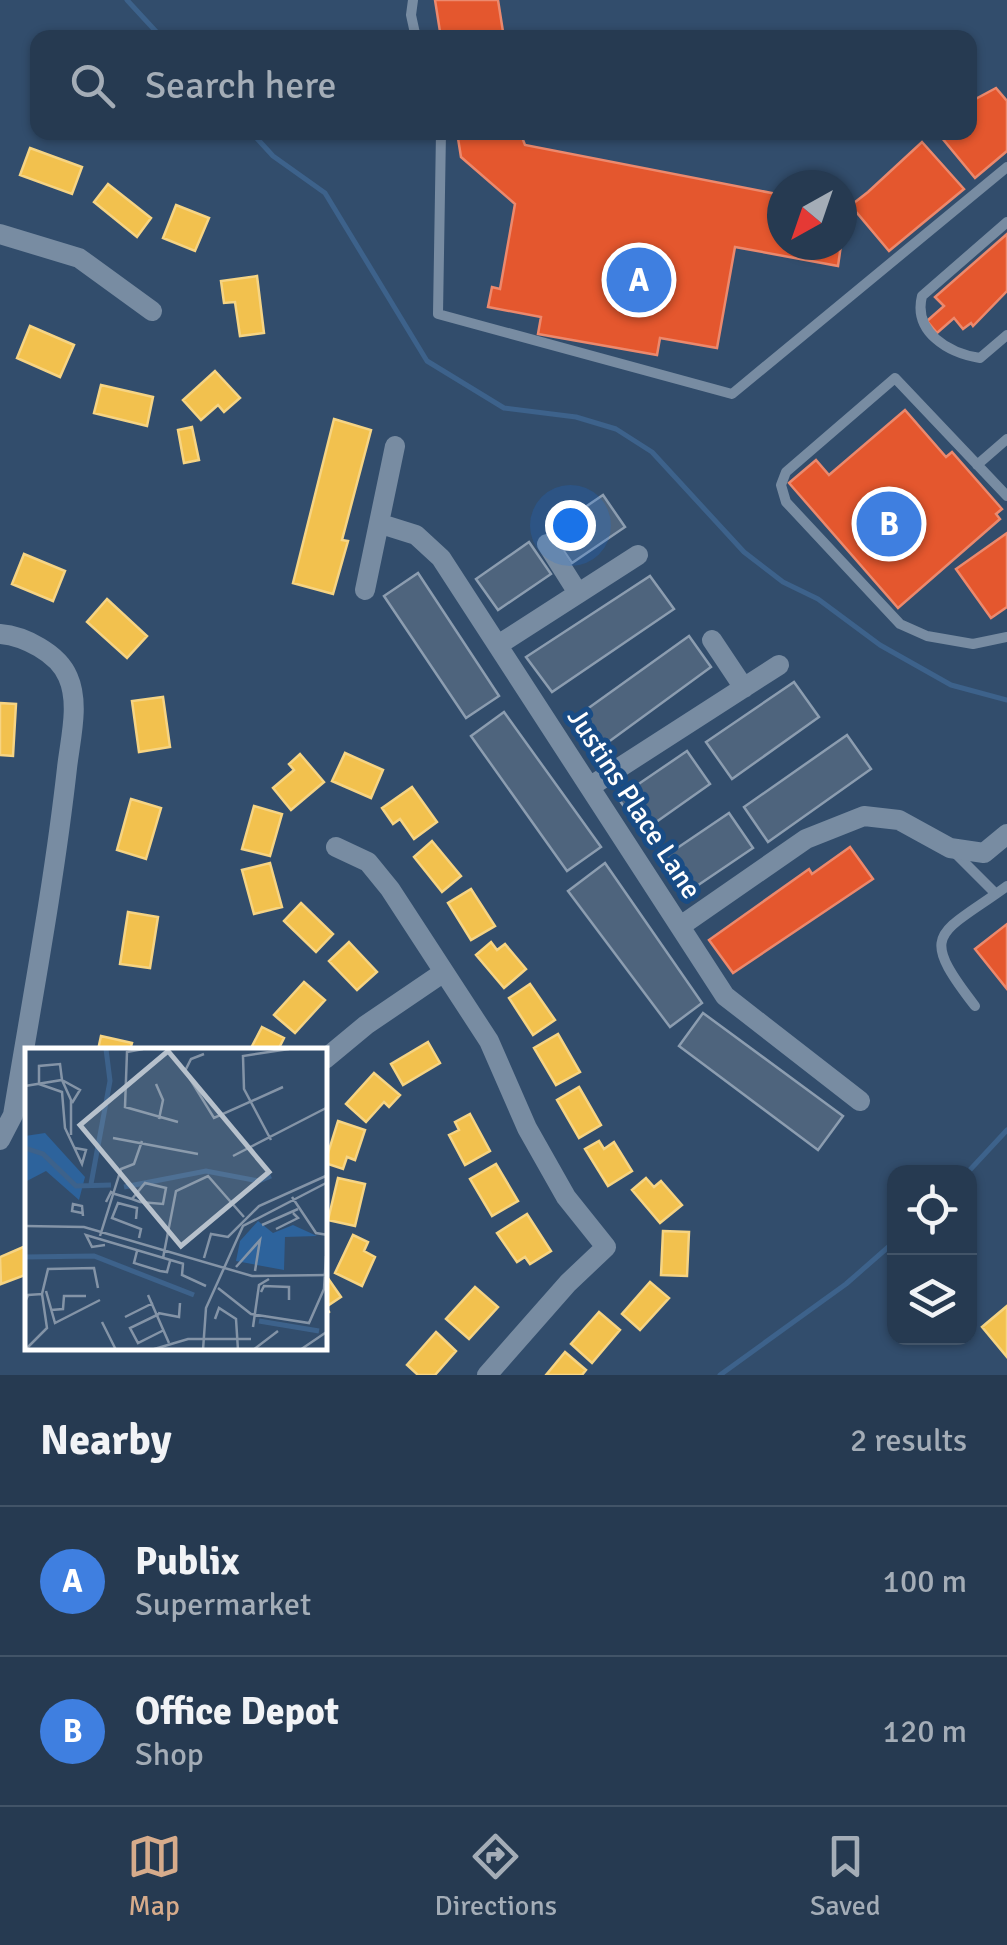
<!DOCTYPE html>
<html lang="en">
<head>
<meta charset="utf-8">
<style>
  :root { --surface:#263a51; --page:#32455b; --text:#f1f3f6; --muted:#a4adb7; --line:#425468; --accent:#d6ab8b }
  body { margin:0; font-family:Signika,sans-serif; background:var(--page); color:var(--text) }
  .controls { position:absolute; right:30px; bottom:30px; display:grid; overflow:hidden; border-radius:20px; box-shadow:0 2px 8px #0004 }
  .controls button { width:90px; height:90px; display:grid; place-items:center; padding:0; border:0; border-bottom:2px solid var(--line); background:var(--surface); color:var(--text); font:50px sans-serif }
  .compass { position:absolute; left:767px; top:170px; width:90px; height:90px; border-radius:50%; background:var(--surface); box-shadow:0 2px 8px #0004; rotate:220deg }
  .you { position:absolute; left:570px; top:525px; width:35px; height:35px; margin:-25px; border:8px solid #fff; border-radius:50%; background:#1a73e8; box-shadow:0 0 0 15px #1a73e833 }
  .badge { display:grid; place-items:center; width:65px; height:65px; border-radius:50%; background:var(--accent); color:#fff; font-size:32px; font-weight:700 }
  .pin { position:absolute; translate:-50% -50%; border:5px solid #fff; box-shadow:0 2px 10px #0006 }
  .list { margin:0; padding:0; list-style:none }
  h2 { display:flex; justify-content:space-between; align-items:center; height:130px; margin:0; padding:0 40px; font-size:42px }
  h2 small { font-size:32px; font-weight:400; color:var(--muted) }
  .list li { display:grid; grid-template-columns:65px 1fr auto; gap:30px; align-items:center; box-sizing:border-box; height:150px; padding:0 40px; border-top:2px solid var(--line) }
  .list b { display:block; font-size:38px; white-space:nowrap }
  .list p { margin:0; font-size:32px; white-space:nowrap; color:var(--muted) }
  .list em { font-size:32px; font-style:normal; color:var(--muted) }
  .icon { flex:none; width:55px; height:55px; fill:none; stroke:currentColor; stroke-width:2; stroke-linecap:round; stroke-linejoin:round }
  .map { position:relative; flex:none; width:1007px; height:1375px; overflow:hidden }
  .search { position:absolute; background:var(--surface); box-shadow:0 2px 8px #0004; left:30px; right:30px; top:30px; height:110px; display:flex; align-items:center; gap:25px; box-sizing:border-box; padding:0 35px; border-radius:20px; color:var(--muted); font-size:38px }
  .sheet { height:430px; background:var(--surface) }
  nav { display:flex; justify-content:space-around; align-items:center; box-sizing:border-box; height:140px; border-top:2px solid var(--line); background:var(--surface); font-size:28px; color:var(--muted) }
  nav a { display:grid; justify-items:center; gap:5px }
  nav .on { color:var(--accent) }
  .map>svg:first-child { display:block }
  .homes { fill:#f2c14e; stroke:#f6d483; stroke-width:2.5 }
  .shops { fill:#e4572e; stroke:#ec896d; stroke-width:2.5 }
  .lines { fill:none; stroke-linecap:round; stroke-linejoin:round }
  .stream { stroke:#3d628b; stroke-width:5 }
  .building { fill:#4e647d; stroke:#8c9db0; stroke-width:2.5 }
  .lane { stroke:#788ca2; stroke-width:10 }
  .street { stroke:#788ca2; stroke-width:20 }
  .labels { text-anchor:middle; stroke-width:10; stroke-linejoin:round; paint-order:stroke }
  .street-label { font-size:28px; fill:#fff; stroke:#194c85 }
  .inset-river { fill:none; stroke:#3d628b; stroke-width:5 }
  .inset-road { fill:none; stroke:#8494a7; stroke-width:2.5 }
  .view { fill:#b7c1cc; fill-opacity:0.15; stroke:#b7c1cc; stroke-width:5 }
  .inset-edge { fill:none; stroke:#fff; stroke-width:5 }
</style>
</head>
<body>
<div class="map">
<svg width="1007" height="1375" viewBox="0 0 1007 1375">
  <rect width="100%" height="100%" fill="#324d6c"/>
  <path class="homes" d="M 30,148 L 82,167 L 72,194 L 20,175 Z
    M 108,184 L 151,218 L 137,237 L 94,202 Z
    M 176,205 L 209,218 L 195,251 L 163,238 Z
    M 257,276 L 264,333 L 240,336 L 235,302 L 224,303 L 221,281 Z
    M 30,326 L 74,345 L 60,377 L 17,358 Z
    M 215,371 L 240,398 L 224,412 L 218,405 L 201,420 L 183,400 Z
    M 101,385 L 153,397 L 147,426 L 94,413 Z
    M 334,419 L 371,430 L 342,540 L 348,541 L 333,594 L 293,583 Z
    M 192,427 L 199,460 L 184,463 L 178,430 Z
    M 24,554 L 65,571 L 53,601 L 12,584 Z
    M 107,599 L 147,636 L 127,658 L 87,622 Z
    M 163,697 L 170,747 L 139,752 L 132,701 Z
    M 0,703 L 16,704 L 13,756 L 0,755 Z
    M 345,753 L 383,770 L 371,798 L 332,781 Z
    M 300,754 L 324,782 L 291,810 L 273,788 L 294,770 L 289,764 Z
    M 412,787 L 437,822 L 414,839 L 400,819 L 393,824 L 382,808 Z
    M 131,799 L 161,808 L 146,859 L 117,850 Z
    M 254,806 L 282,814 L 270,856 L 242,849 Z
    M 432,841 L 461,876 L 442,892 L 414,857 Z
    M 270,863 L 282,907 L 254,914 L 242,870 Z
    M 471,889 L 495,926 L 471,940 L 448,903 Z
    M 301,903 L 333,934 L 316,952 L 284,921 Z
    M 128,912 L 158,917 L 150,968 L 120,964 Z
    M 349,942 L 377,972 L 357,990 L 329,961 Z
    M 491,942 L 497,950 L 505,944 L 526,969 L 504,988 L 476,955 Z
    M 304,982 L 325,1000 L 295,1033 L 274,1015 Z
    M 530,984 L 555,1020 L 533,1035 L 509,998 Z
    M 262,1027 L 284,1038 L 278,1050 L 250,1050 Z
    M 558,1034 L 580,1072 L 556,1085 L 534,1048 Z
    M 101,1036 L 132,1043 L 130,1050 L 98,1050 Z
    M 428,1042 L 440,1063 L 403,1085 L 391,1064 Z
    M 374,1073 L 400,1095 L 389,1107 L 384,1102 L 366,1122 L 346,1104 Z
    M 579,1087 L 601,1125 L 579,1138 L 557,1100 Z
    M 470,1114 L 490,1151 L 465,1165 L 449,1135 L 459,1130 L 455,1122 Z
    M 338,1121 L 365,1130 L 355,1160 L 347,1157 L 343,1169 L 325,1163 Z
    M 599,1141 L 604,1149 L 614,1142 L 632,1171 L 608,1186 L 585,1149 Z
    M 496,1164 L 518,1201 L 492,1216 L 470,1179 Z
    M 338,1178 L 365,1184 L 355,1226 L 328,1220 Z
    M 646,1178 L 654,1187 L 661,1181 L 682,1205 L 660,1223 L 632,1190 Z
    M 527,1214 L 551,1251 L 530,1264 L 525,1257 L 517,1262 L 497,1233 Z
    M 663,1231 L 689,1232 L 687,1276 L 661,1275 Z
    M 353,1235 L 368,1242 L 364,1251 L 375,1257 L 362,1286 L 335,1273 Z
    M 28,1245 L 28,1274 L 1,1284 L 0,1257 Z
    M 325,1274 L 341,1297 L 326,1307 L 329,1312 L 325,1315 Z
    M 650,1282 L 669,1298 L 640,1330 L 622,1314 Z
    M 475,1287 L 498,1307 L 469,1339 L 446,1319 Z
    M 1007,1306 L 1007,1357 L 982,1327 Z
    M 599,1312 L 620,1330 L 592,1363 L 571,1344 Z
    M 436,1332 L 456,1351 L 435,1375 L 418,1375 L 407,1365 Z
    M 565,1352 L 586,1370 L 582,1375 L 546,1375 Z"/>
  <path class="shops" d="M 435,0 L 498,0 L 504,38 L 441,38 Z
    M 996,88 L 1007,101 L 1007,151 L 975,178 L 937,132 L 970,132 L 970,102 Z
    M 457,132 L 520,132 L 525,145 L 782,195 L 782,245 L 841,245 L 838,266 L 735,247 L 717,348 L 660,338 L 657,355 L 538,334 L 541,317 L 488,307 L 492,287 L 500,289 L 515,204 L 461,157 Z
    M 922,142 L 964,189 L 889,251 L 857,213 L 846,216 L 842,241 L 842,205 L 850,206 L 868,192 Z
    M 1007,234 L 1007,291 L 973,326 L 971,323 L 963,329 L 954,318 L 937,333 L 927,321 L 944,306 L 935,297 Z
    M 905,410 L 946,457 L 952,452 L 1002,509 L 996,514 L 1000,519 L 898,608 L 789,483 L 816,460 L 829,475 Z
    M 1007,533 L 1007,607 L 991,618 L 956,569 Z
    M 850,847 L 873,879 L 733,973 L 709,940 L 809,869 L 812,874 Z
    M 1007,924 L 1007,989 L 975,949 Z"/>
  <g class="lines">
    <path class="stream" d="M 127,0 L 162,38
      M 251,132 L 273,156 L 325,193 L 427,361 L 504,408 L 576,417 L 616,429 L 652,452 L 744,552 L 783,582 L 818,599 L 880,645 L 951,685 L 1007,700
      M 968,1172 L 1007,1130
      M 720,1375 L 846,1284 L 894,1242"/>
  </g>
  <path class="building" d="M 603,495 L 625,527 L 572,563 L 550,531 Z
    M 529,542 L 551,574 L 498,610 L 476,579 Z
    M 418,573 L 499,696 L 466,718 L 384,596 Z
    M 650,576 L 674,609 L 552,692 L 526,657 Z
    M 689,636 L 711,667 L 592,754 L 569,722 Z
    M 794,682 L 819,717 L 732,779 L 706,742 Z
    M 504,712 L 601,847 L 567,871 L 471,736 Z
    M 847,735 L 871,769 L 768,842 L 744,807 Z
    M 687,751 L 710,784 L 642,832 L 618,798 Z
    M 729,813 L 753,848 L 682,896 L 658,861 Z
    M 605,863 L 702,1003 L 670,1027 L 568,891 Z
    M 703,1013 L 843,1116 L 818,1150 L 679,1046 Z"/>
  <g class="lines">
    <path class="lane" d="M 413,0 L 411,15 L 416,38
      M 441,132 L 438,314 L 732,394 L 1007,167
      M 1007,222 L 922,296 C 913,332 948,353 980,358 L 1007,335
      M 977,465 L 1007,439
      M 1007,496 L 895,378 L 786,472 L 781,485 L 786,502 L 900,624 L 927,636 L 973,644 L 1007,637
      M 954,852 L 996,894
      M 975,1006 C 917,931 938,936 1007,886"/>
    <path class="street" d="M 0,234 L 79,258 L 152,311
      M 381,524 L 416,535 L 441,558 L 725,996 L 860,1101
      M 547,544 L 578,593
      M 365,590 L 395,446
      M 0,634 C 24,636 58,653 68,677 C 80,704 70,740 67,768 C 54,884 32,1000 13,1115 L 0,1140
      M 712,640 L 744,688
      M 498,645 L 638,555
      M 591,786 L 779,665
      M 336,847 L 368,862 L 390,889 L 489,1041 L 527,1128 L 566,1197 L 606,1247 L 568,1283 L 487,1375
      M 682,925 L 806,839 L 864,816 L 899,820 L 950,848 L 984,853 L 1007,834
      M 325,1059 L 366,1025 L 444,972"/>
  </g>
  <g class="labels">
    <g class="street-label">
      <text transform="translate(635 803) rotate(57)" y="10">Justins Place Lane</text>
    </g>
  </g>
  <g transform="translate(25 1048)">
    <rect width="302" height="302" fill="#324d6c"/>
    <path d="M 20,85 L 60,129 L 54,152 L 21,123 L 0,134 L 0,88 ZM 233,173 L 248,185 L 268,177 L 292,188 L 260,189 L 259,222 L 211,213 L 215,193 Z" fill="#2d639c"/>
    <path class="inset-river" d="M 0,100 L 18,106 L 51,138 L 86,137M 66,136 L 85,33 L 81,1M 99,139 L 181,123 L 234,133 L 246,128M 0,209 L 69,208 L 169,247M 234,273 L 294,283"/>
    <path class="inset-road" d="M 118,1 L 102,4 L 100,59 L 153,74M 179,6 L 166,11 L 160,23 L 189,70 L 258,39M 14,36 L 37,44 L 40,80 L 57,116 L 61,102 L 50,100M 14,36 L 14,18 L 35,16 L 37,32 L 55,42 L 47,55M 131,36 L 138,52 L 134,71M 0,38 L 37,32 L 46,52 L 46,87M 88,90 L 173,106M 246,92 L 219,41 L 218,8 L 264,1M 208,108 L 303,59M 267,149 L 291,185 L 303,187M 81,154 L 86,144 L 90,146 L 107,151 L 115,154 L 138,156 L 141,140 L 120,135 L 107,151M 57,165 L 47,163 L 48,156 L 57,158 L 58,168M 111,171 L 112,160 L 93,155 L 87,170 L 116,181 L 114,190M 237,177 L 273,161M 0,178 L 59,179 L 227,228 L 303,227M 251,181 L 273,170 L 268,165M 75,188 L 96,121 L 109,116 L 117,93M 80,197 L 67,199 L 61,187 L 159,216M 112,203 L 109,215 L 135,223 L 142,224 L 145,213M 138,210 L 151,143 L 183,128 L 219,169M 179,210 L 186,186 L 203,189 L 234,158 L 303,127M 158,216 L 157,227 L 181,238M 211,219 L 235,192 L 230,223M 193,240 L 226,266 L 284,275 L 299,241 L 301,208M 21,243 L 30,275 L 75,252M 236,244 L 239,238 L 264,239 L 264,252M 17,246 L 23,221 L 69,220 L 73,240M 123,247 L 144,295M 0,254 L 3,247 L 17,246 L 22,280 L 0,302M 26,262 L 38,261 L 39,248 L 61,248M 133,265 L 154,269 L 155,255M 134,266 L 105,280 L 113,295 L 139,282M 100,269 L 128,255M 190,271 L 194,260 L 211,271 L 213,302M 77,274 L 91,302M 228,279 L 234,237 L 244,231M 126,302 L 163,291 L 226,291M 178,302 L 181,260 L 218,178 L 303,134M 228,302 L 253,283M 275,302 L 303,283"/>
    <path class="view" d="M 143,3 L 244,124 L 156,198 L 55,77 Z"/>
    <rect width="302" height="302" class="inset-edge"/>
  </g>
</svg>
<div class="controls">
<button><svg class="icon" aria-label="locate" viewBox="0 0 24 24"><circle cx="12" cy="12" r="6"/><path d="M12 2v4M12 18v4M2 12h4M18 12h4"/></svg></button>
<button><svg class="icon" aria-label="layers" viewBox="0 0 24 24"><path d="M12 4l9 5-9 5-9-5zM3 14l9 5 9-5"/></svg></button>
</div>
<svg class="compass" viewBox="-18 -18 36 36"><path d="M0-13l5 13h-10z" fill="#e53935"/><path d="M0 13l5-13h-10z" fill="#a4adb7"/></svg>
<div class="you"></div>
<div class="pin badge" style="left:639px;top:280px;background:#3f7fe0">A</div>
<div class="pin badge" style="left:889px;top:524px;background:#3f7fe0">B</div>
<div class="search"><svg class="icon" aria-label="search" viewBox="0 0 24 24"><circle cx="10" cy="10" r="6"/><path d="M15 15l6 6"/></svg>Search here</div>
</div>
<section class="sheet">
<h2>Nearby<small>2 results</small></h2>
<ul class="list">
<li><span class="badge" style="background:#3f7fe0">A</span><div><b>Publix</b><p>Supermarket</p></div><em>100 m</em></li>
<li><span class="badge" style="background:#3f7fe0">B</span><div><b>Office Depot</b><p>Shop</p></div><em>120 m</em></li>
</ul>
</section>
<nav>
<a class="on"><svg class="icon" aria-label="map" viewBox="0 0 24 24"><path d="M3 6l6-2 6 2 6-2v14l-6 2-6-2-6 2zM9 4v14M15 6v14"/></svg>Map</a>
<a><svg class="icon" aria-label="directions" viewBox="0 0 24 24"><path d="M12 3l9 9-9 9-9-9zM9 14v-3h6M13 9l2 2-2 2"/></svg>Directions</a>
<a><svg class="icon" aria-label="saved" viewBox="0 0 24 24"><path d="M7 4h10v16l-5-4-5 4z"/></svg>Saved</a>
</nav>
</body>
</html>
